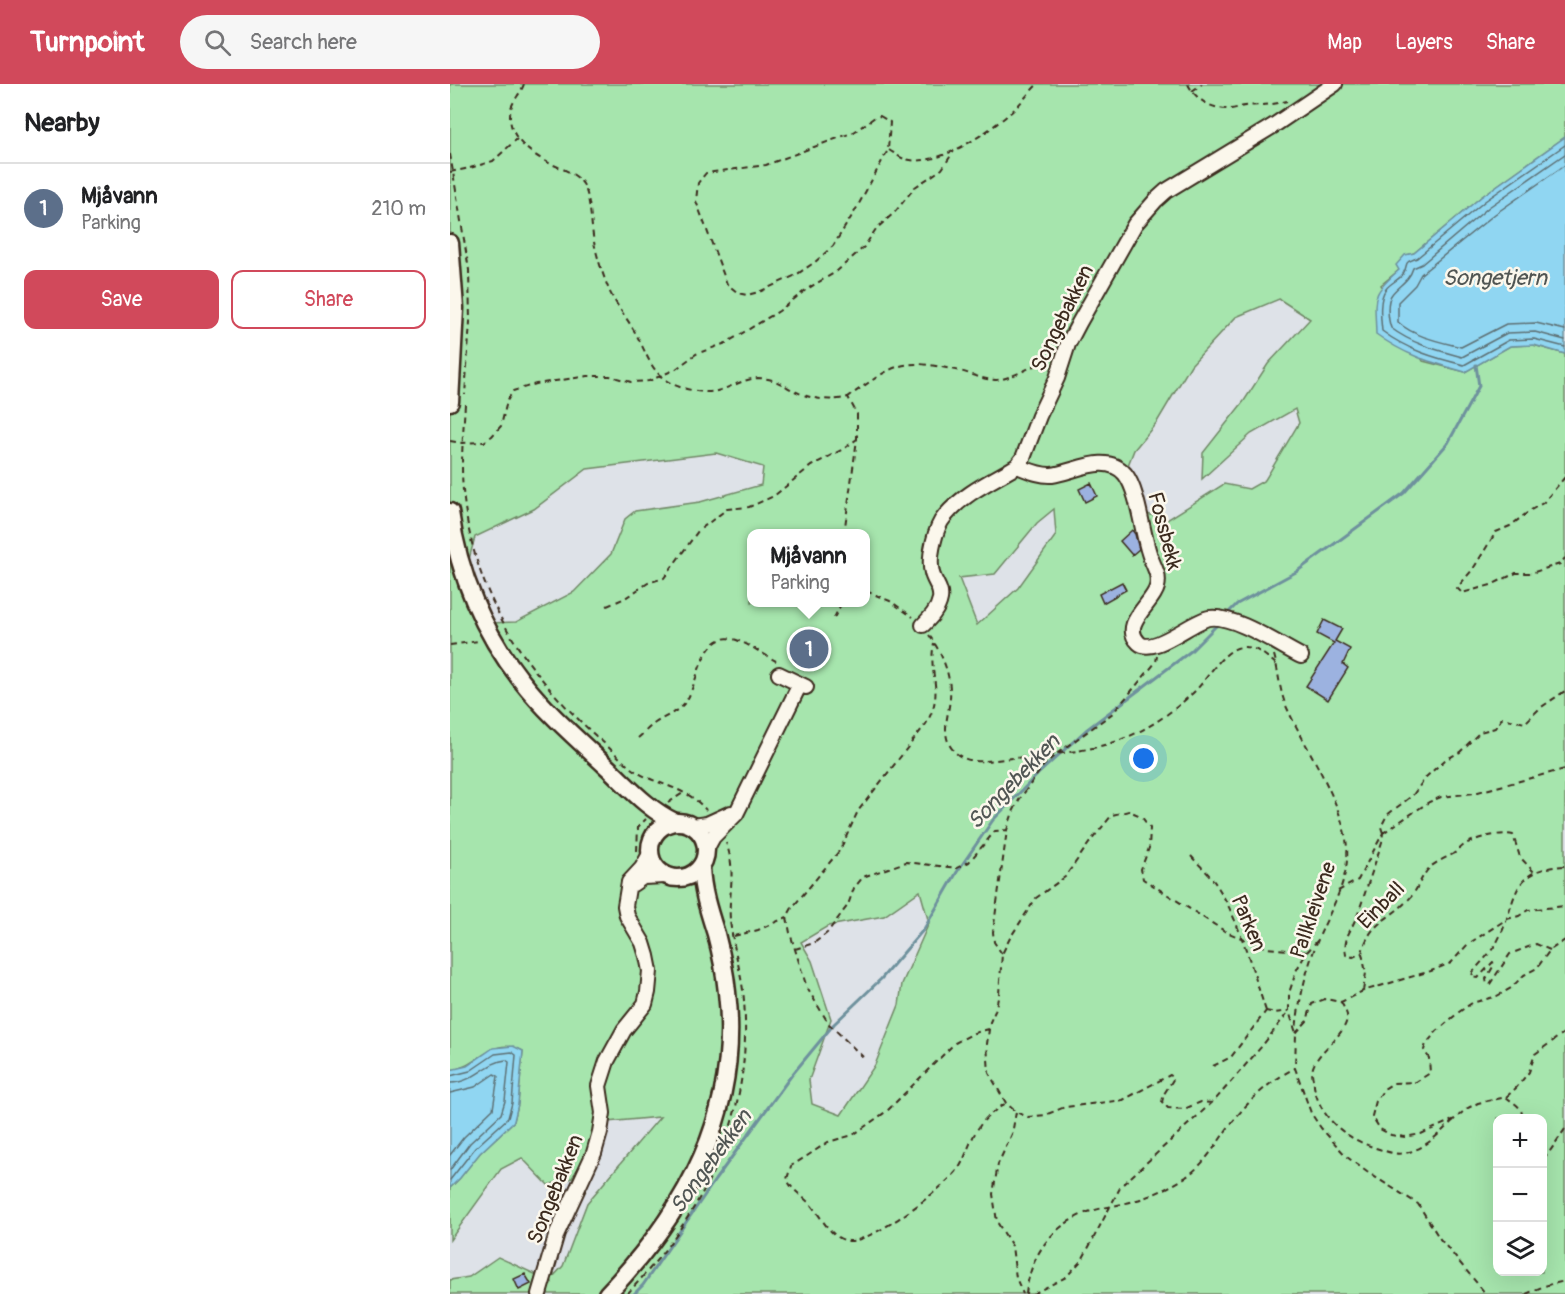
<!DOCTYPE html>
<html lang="en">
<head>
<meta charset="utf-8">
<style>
  :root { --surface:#fff; --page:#f6f6f6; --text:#202124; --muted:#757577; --line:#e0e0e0; --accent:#d1495b }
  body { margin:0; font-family:Pangolin,sans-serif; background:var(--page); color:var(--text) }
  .controls { position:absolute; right:18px; bottom:18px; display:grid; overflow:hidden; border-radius:12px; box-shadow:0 6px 24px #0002 }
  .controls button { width:54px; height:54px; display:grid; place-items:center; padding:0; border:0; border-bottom:2px solid var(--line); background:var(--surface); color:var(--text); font:30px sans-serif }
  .you { position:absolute; left:694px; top:675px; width:21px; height:21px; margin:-15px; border:4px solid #fff; border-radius:50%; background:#1a73e8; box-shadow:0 0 0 9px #1a73e833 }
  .badge { display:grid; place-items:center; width:39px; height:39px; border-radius:50%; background:var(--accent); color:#fff; font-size:20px; font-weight:700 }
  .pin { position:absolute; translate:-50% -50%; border:3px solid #fff; box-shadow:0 2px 6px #0006 }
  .popup { position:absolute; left:297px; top:445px; width:123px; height:78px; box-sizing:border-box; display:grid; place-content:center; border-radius:12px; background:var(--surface); filter:drop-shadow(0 2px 4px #0005); font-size:20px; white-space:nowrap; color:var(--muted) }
  .popup b { font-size:22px; color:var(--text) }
  .popup::after { content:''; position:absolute; left:50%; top:100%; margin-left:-12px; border:12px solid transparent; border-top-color:var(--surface) }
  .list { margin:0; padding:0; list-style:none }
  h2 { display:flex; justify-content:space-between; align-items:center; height:78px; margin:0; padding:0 24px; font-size:26px }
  h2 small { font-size:20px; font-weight:400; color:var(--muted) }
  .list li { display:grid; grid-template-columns:39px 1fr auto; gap:18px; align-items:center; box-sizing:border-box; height:90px; padding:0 24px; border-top:2px solid var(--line) }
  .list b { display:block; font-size:22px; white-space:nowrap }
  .list p { margin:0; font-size:20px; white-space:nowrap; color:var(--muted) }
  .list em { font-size:20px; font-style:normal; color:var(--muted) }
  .actions { display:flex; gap:12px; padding:18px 24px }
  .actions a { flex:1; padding:14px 0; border:2px solid var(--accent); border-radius:12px; text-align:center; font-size:21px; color:var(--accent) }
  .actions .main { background:var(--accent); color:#fff }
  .icon { flex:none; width:33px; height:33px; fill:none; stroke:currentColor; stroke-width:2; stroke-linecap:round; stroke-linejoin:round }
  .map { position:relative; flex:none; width:1115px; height:1210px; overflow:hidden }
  header { display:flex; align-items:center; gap:36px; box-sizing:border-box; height:84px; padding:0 30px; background:var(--accent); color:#fff }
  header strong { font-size:28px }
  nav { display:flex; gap:33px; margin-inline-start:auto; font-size:21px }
  .search { width:420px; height:54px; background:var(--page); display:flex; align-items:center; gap:15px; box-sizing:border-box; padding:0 21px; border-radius:33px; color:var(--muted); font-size:22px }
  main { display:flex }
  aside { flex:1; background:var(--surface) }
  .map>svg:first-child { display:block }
  .green { fill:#a6e5ad; stroke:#708866; stroke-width:1.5; fill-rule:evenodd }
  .water { fill:#90d6f2; stroke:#6e919d; stroke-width:1.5 }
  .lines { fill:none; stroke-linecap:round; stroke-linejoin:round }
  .shore { stroke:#5d6f73; stroke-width:1.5 }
  .stream { stroke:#6e919d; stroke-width:3 }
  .building { fill:#9cb2e0; stroke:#3b2a1e; stroke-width:1.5 }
  .minor-casing { stroke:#3b2a1e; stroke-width:18 }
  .major-casing { stroke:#3b2a1e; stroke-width:21 }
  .path { stroke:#3b2a1e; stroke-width:2; stroke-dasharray:6 4.5; stroke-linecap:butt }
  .minor { stroke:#fbf7ec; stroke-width:14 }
  .major { stroke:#fbf7ec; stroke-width:16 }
  .path-bridge { stroke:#3b2a1e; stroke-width:2; stroke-dasharray:6 4.5; stroke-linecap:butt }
  .labels { text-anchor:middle; stroke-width:5; stroke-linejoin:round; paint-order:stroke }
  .street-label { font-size:21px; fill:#3b2a1e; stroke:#fbf7ec }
  .water-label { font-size:22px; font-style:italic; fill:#505553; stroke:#fbf7ec }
</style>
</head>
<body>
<header>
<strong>Turnpoint</strong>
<div class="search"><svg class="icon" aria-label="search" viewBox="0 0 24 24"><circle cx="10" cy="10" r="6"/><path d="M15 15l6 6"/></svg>Search here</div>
<nav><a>Map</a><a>Layers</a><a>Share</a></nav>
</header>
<main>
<aside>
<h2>Nearby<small></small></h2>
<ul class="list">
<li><span class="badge" style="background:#5c6f8a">1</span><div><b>Mjåvann</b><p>Parking</p></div><em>210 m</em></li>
</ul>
<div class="actions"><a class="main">Save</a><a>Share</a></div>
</aside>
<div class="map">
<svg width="1115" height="1210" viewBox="0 0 1115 1210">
  <rect width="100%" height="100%" fill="#dee2e8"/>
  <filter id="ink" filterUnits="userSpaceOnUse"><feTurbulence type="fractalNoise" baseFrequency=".0167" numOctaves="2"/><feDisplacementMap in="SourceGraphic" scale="12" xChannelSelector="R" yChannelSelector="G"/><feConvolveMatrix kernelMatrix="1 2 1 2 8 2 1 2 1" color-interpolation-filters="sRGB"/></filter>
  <g filter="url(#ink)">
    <path class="green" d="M 0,0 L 1115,0 L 1115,53 L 1031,113 L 964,169 L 955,172 L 949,186 L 931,201 L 973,277 L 1015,288 L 1060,262 L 1083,261 L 1115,270 L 1115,1210 L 0,1210 L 0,1196 L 19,1193 L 48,1173 L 102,1198 L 101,1195 L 113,1182 L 137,1119 L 210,1033 L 157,1038 L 122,1094 L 98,1101 L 72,1074 L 51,1085 L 0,1156 L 0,1104 L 10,1094 L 30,1069 L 64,1037 L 68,1020 L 73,967 C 42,950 28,984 0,986 ZM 829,215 L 860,235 L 818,280 L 794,317 L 753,369 L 752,395 L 801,350 L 845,325 L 849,339 L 815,396 L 799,405 L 774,400 L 717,436 L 694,429 L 675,389 L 684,366 L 707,338 L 741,281 L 786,233 ZM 266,369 L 313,383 L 311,401 L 250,418 L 185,427 L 175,435 L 161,470 L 124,508 L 66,538 L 38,539 L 19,475 L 25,453 L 84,425 L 137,385 ZM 604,425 L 606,451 L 568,504 L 527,541 L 509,494 L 545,490 L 587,439 ZM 302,450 L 416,450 L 416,518 L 302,518 ZM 470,807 L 479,839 L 452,900 L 449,921 L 425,981 L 391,1031 L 362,1020 L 359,996 L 381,935 L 362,877 L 351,858 L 378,842 L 434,832 ZM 1048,1034 L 1092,1034 L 1092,1188 L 1048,1188 Z"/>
    <path class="water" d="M 1115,53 L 1115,270 L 1084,261 L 1060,262 L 1015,288 C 980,278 956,272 926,250 C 925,213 920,211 949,186 L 946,181 L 955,171 L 964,169 L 1031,113 Z
      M 63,962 L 73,967 L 68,1020 L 64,1037 L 30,1069 L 10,1094 L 0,1104 L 0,986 L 17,982 L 43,964 Z"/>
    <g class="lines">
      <path class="shore" d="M 1115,61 L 1035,117 L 967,174 C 951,180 960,178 953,190 C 949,196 940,199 936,205 C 928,215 931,236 932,247 C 957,266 985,274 1014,281 L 1059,256 L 1084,255 L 1115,263
        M 1115,70 L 1039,123 L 972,180 L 963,184 C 959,197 950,200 942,210 C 936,217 938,236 941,244 C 962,260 987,266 1012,273 L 1057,249 L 1085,248 L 1115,256
        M 1115,81 L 1045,130 L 971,190 L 965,201 L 948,218 L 948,238 C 964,253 991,258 1011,263 L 1056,240 L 1086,239 L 1115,246
        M 0,992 L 20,987 L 45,970 L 62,968 L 66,971 L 62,1019 L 58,1034 L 25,1064 L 0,1096
        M 0,999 C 24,999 36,978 56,976 L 59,978 L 55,1017 L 51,1030 L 20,1059 L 0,1086
        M 0,1009 L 25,1003 L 44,990 L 48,992 L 43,1025 L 14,1053 L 0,1071"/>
      <path class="stream" d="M 776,531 L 787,520 L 846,488 L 954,409 L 998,359 L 1029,302 L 1026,281
        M 184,1210 L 193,1201 L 265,1096 L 341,992 L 384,940 L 431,895 L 474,845 L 507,788 L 543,736 L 588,690 L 636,646 L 741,567 L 768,540"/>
    </g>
    <path class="building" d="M 641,399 L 647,412 L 635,418 L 629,405 Z
      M 682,446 L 685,450 L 689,465 L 682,471 L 670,457 Z
      M 672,498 L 676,506 L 653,519 L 649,510 Z
      M 874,536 L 892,545 L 885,557 L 900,565 L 893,580 L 898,584 L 878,616 L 856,602 L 884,559 L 867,550 Z
      M 75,1190 L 81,1200 L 69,1206 L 64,1195 Z"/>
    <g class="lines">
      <defs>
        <path id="minor" d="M 567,382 C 578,386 590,392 602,391 C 625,388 656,368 675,390 C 688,406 692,448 699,469 C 701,476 705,483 707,490 C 708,494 708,499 707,503 C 703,520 669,540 689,559 C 703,572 742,537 759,534 C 783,530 829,561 851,572
          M 473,541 C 480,534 488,526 490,515 C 492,505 484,498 482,489 C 478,474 485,443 495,432 C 514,409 542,397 567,382 L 573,374 L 589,332 L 607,294 L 618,260 L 629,239 L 685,140 L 706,116 L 716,107 L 823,42 L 885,0
          M 329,590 L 356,603
          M 243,742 L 257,740 L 281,729
          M 257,764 L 263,753 L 286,730 L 350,600
          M 183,800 L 193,793 L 215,792
          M 89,1210 L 107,1149 L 144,1069 L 150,1048 L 153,1029 L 149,1002 L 157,977 L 174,946 L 195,920 L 198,908 L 200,887 L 197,872 L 193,859 L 177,832 L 175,822 L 179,798 L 192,784 L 200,770"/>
        <path id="major" d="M 0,159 L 5,224 L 0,318
          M 0,428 C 8,489 33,548 71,596 C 95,627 126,654 155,681 C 177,701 197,725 225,738
          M200 766a28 28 0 1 1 56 0a28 28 0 1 1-56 0Z
          M 157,1210 C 237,1126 291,1028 277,908 C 275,888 271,869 266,850 C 259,828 252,807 251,783"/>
      </defs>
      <use href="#minor" class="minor-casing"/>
      <use href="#major" class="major-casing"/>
      <path class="path" d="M 74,0 C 71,9 64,15 61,24 C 55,50 77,68 99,79 C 110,84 126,89 133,100 C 141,113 141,143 144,158 C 147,173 153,191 159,206 C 166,222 179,236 187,252 C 196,268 201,287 217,297 C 228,304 243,307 256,308 C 274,309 290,295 308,294 C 329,294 336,305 354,311 C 367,316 385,317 398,313 C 447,279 450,273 510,287 C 522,290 533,296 546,296 C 564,294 582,281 599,276
        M 738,0 C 745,15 760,24 776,25 C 782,26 788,23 795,22 C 809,21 823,21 837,17
        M 742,7 L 752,0
        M 430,32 L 440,38 L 438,66 L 405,127 L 383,162 L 365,178 L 346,191 L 309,208 L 297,211 L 288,209 L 277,200 L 246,117 L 248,99 L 256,89 L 316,81 L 404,48 L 425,33 Z
        M 439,66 C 444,69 450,74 455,75 C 488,84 535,50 559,30 C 570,21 578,9 588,0
        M 0,70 L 19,186 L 20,238 L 15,311
        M 20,84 L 43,77 L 67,55
        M 15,320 C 13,352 10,384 14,416 C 26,515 75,587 147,653 C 159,663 169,674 181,684 C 205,702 235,701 256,726
        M 0,357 L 12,359 L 34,358 L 42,352 L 51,342 L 57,317 L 63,307 L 86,300 L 138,292 L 160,292 L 181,298 L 199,297 L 226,285 L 246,270 L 276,259 L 329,227 L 357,205 L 386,188 L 414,163 L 426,145 L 445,128 L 465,103 L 492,85 L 504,67
        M 1115,393 L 1093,419 L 1081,426 L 1060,442 L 1046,448 L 1023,485 L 1007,504 L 1012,509 L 1041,501 L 1066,489 L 1081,489 L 1110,480 L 1115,474
        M 394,450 L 407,355 L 407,330 L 398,313
        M 416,507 L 440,517 L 463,533
        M 157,522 L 175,514 L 198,499 L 214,494 L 248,447 L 277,425 L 299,423 L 324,412 L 361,382 L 395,364 L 407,355
        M 384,534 L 392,518
        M 479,551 C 490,566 499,586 500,605 C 502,626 488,648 503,666 C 518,684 544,675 564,674 C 640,667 683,664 743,609 C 756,597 770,570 787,564 C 803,559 816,572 827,581
        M 0,561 L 29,557
        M 824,571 C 829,588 829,607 837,624 C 856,666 901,729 897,776 C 895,803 879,829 869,853 C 857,883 849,914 846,947
        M 188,654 C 194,649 199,643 205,639 C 217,631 231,627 238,614 C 249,593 255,542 289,557 C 302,562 314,571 326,577
        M 218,719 L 233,709
        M 933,749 L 931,743 L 937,731 L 963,711 L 976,693 L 995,676 L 1010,668 L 1030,648 L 1045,644 L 1052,634 L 1075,639 L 1090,624 L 1115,607
        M 933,749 L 979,718 L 991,713 L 1024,709 L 1115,685
        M 187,767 L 188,743 L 196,735
        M 741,772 C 747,779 754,785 760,792 C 787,826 802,886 816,927
        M 888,807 L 908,796 L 933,749 L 932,758 L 908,830 L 897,853 L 895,863 L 896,871 L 903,873 L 912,869 C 920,838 936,838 956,818 C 967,808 968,799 976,788 C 982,779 994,775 1003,770 C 1007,768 1010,764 1014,761 C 1025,754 1050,748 1063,751 L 1070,773 L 1084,788
        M 284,852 L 308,846 L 337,833
        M 868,856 L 857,868 L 847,885 L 839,909 L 839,927 L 846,949 L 845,984 L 861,1029 L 871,1044 L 897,1073 L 917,1088 L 968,1120 L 990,1155 L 1036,1210
        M 1115,856 L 1100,866 L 1087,884 L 1074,891 L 1061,904 L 1047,912 L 1022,919 L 1009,928 L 987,947 L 976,960 L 974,966 L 979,974 L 980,989 L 966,998 L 943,999 L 934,1005 L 926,1017 L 922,1032 L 930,1045 L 941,1051 L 955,1053 L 971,1050 L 1005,1035 L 1016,1025 L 1028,1019 L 1056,1013 L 1066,1004 L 1079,988 L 1085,970 L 1115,948
        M 345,865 L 364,859 L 377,849 L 398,821 L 404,804 L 413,793 L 456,778 L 507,784 L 519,778 L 545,747 L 557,746
        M 1100,866 L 1086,860 L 1060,870 L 1040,900 L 1037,900 L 1036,895 L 1044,881 L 1043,878 L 1028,894 L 1022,893 L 1023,888 C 1031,878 1041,869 1047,858 C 1069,818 1056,785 1115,782
        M 912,869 L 916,889 L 913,907
        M 552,870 L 544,858 L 543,848 L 557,746 L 563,728 L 569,716 L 594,681 L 605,671 L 663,629 L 706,578 L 707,572
        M 891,918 C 893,922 896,927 897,931 C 899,951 864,967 862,988 C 862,993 864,998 864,1002 C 870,1036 898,1056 929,1065 C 938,1068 946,1071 955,1069 C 976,1065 989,1049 1004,1036
        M 816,927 L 825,929 L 839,927
        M 539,945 L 524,949 L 505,959 L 437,1027 L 403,1051 L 378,1058 L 357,1072 L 341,1082 L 337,1095 C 342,1108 356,1113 364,1125 C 374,1137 382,1156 400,1157 C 423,1158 496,1103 509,1084 C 517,1071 520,1055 529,1043 C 536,1032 546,1026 556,1019
        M 846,949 L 857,937 L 862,920 L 875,915 L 891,918 L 913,907 L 981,887 L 1001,879 L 1018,860 L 1057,835 L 1069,832 L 1078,826 L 1115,822
        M 413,973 L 379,940 L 357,904 L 340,849 L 337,833 L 342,824 L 390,766 L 408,727 L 476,640 C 496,605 477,593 484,559
        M 763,982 L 781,973 L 816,927
        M 1056,1013 C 1063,1019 1075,1024 1071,1034
        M 762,1019 L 751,1018 L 734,1025 L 718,1024 L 712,1018 L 714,1010 L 724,994 L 720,991 L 673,1016 L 615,1023 L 595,1031 L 578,1033 L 566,1028 L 556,1019 L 539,989 L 537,960 L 540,938 L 545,927 L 549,910 L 552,870 L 560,854 L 586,814 L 615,793 L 640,758 L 662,731 L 679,727 L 691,732 L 700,744 L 699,764 L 691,785 L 693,795 L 776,848 L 817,864 L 857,868
        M 566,1028 L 562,1050 L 548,1080 L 543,1110 L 547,1138 L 562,1162 L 566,1194 L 573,1210
        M 1092,1074 L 1098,1070 L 1115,1045
        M 177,1210 C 258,1124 306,1027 293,906 C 290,885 284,865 281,844 C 276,814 288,790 276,759
        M 576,1210 C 580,1172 601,1142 638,1128 C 654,1123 671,1121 687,1116 C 704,1111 722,1102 736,1093 C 753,1081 764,1064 775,1048 C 794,1021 816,999 845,984
        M 583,1210 L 616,1193 L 632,1176 L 671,1102 L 766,1015 L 812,962 L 839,927
        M 1076,1210 L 1094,1202 L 1115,1197"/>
      <use href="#minor" class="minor"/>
      <use href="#major" class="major"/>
      <path class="path-bridge" d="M 0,88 L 20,84"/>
    </g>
  </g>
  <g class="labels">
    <g class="street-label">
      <text transform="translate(612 234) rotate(-64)" y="7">Songebakken</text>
      <text transform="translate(715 447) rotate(75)" y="7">Fossbekk</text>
      <text transform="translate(931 821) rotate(-45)" y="7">Einball</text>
      <text transform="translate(863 826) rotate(-71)" y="7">Pallkleivene</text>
      <text transform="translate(799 839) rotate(67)" y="7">Parken</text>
      <text transform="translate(105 1105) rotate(-68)" y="7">Songebakken</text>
    </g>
    <g class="water-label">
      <text x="1045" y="201">Songetjern</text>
      <text transform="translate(563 697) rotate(-46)" y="8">Songebekken</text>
      <text transform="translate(260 1077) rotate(-54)" y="8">Songebekken</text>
    </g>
  </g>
</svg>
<div class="controls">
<button>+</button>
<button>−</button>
<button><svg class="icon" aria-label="layers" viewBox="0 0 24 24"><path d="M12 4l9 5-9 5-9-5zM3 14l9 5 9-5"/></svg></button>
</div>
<div class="you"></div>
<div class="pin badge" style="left:359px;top:565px;background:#5c6f8a">1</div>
<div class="popup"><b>Mjåvann</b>Parking</div>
</div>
</main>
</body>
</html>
